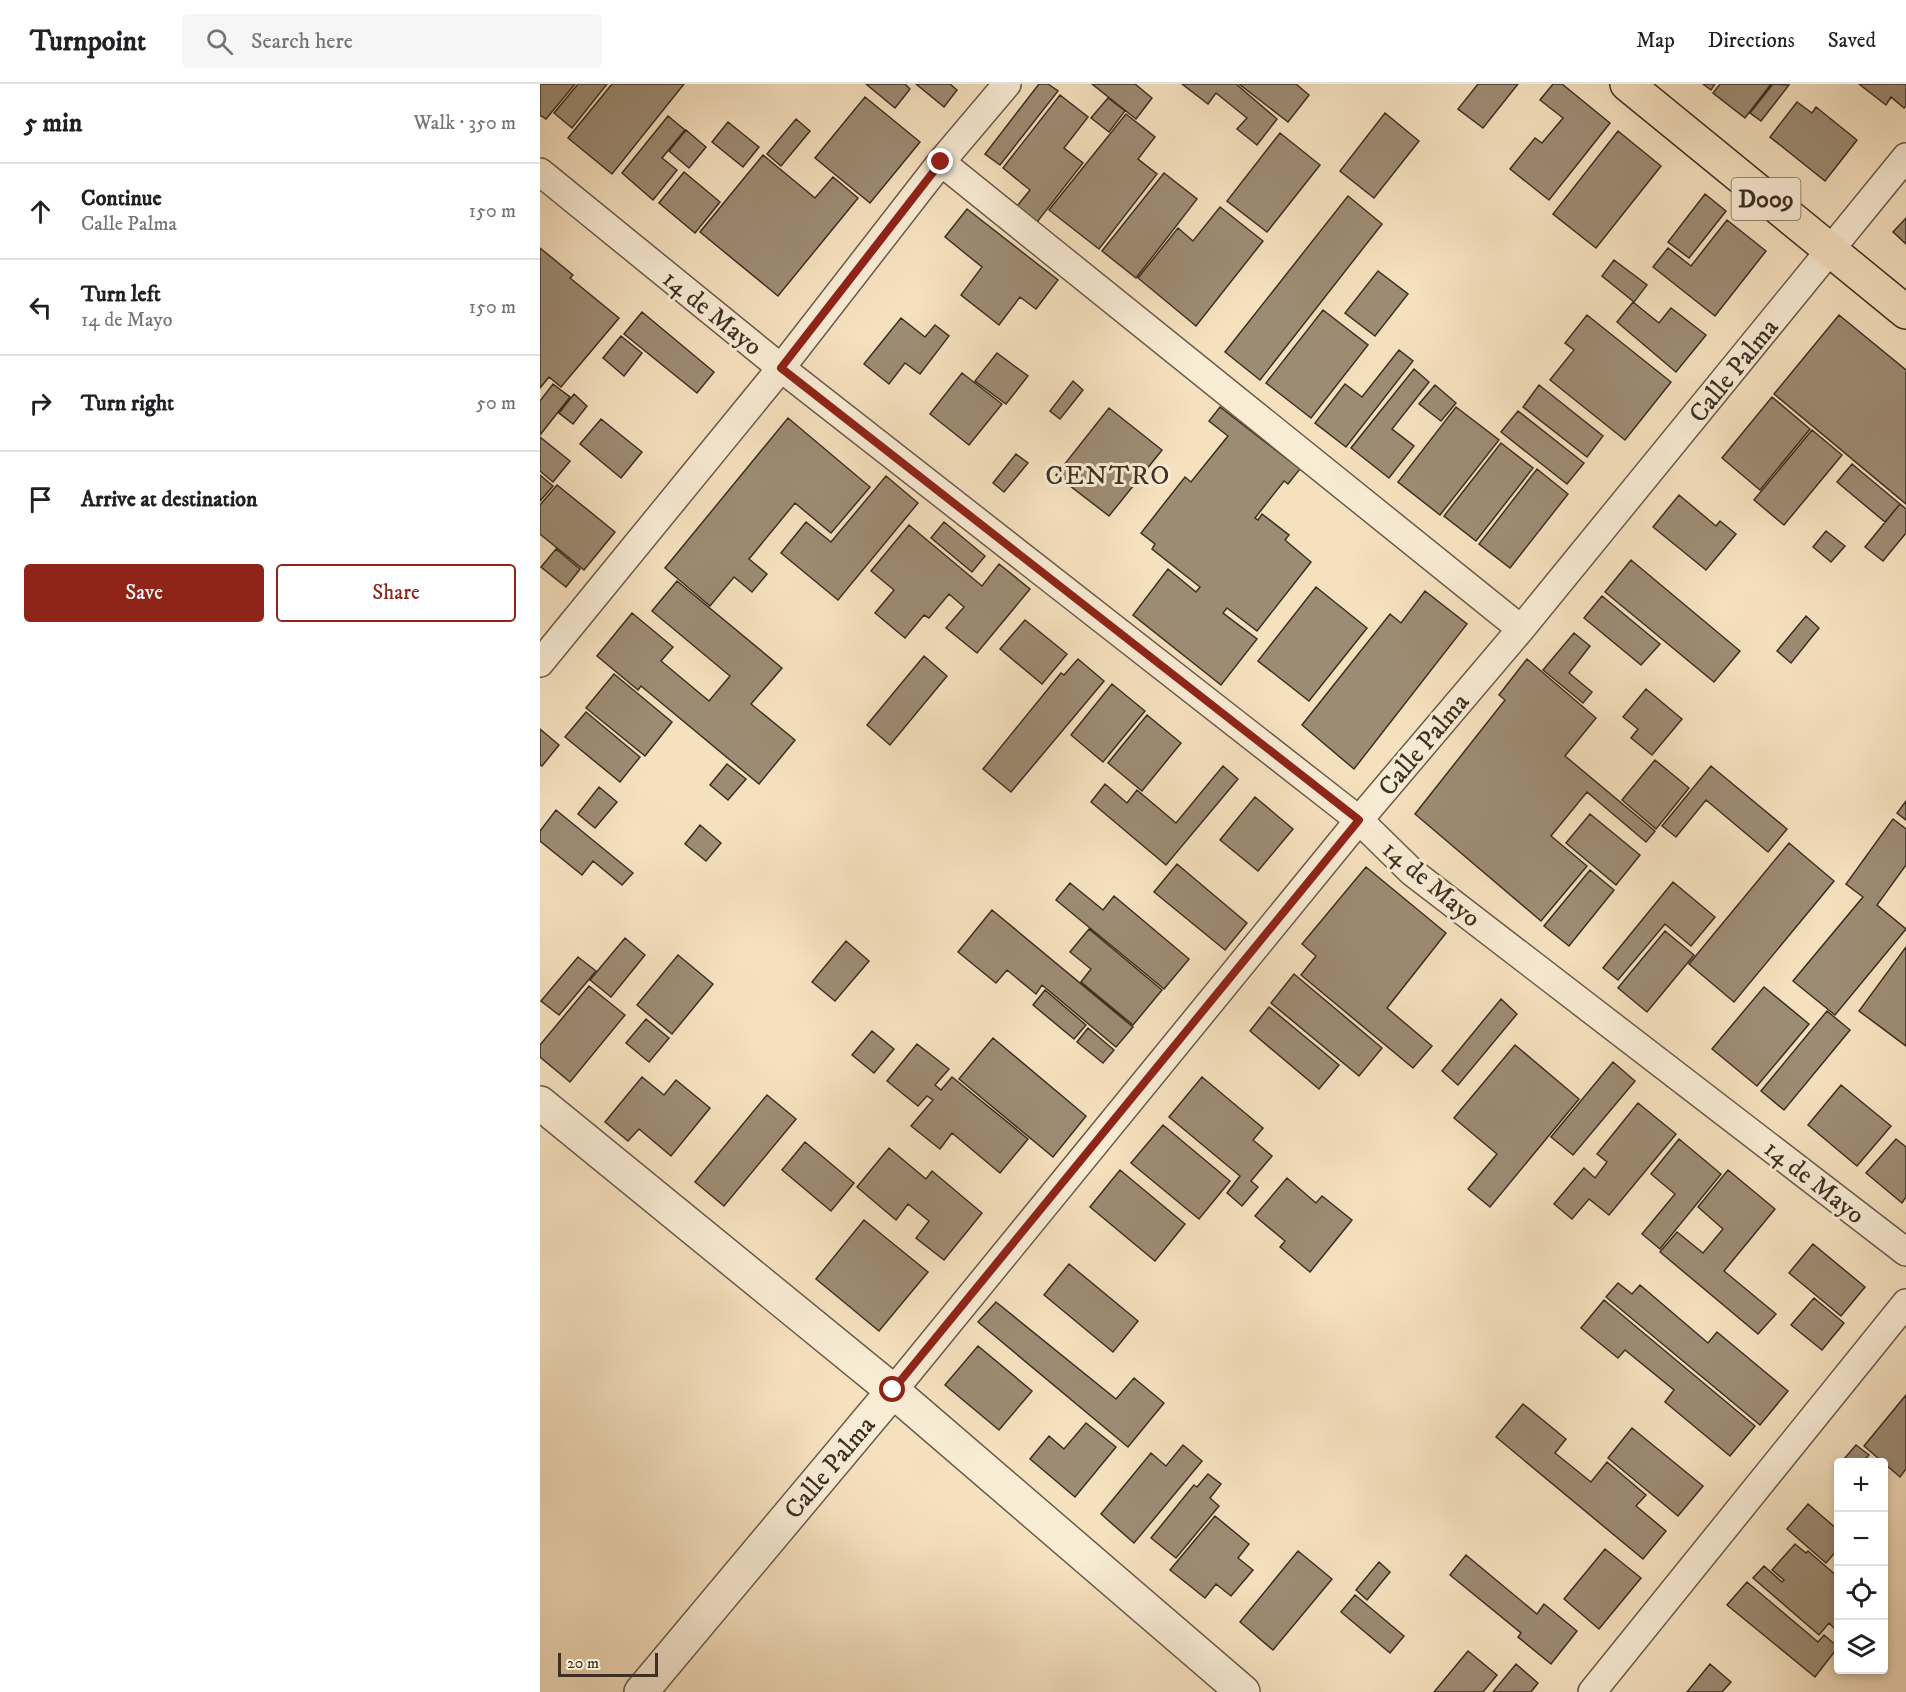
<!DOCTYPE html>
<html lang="en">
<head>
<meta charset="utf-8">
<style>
  :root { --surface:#fff; --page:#f6f6f6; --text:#202124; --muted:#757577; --line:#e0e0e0; --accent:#8f2418 }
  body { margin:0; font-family:"IM FELL DW Pica",serif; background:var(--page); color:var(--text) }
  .controls { position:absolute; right:18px; bottom:18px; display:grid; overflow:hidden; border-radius:6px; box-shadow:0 3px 9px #0003 }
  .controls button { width:54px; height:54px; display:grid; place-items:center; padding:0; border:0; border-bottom:2px solid var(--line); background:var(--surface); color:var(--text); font:30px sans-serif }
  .scale { position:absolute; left:18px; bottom:15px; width:100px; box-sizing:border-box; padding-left:6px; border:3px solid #3c3023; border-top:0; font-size:16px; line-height:21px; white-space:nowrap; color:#3c3023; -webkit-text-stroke:4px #f9ecd5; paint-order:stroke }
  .stop { position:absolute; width:18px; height:18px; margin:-14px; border:4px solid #8f2418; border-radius:50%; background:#fff }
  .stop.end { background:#8f2418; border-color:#fff; box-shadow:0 2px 6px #0008 }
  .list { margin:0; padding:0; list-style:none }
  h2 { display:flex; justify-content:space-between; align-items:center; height:78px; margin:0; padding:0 24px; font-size:26px }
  h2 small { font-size:20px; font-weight:400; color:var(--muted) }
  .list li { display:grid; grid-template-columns:39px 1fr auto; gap:18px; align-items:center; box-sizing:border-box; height:96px; padding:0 24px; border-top:2px solid var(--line) }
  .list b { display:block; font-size:22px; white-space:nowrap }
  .list p { margin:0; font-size:20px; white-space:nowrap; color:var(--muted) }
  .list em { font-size:20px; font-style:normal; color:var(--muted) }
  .actions { display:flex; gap:12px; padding:18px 24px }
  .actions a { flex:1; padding:14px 0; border:2px solid var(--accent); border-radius:6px; text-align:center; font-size:21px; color:var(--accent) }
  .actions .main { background:var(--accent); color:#fff }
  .icon { flex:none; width:33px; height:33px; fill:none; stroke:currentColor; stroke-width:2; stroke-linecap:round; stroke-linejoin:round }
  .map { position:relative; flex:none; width:1366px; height:1608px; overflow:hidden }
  header { display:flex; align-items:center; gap:36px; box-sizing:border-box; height:84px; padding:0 30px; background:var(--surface); border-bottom:2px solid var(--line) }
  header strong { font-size:28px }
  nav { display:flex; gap:33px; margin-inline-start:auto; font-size:21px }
  .search { width:420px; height:54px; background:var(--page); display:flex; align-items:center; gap:15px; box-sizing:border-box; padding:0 21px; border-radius:6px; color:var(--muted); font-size:22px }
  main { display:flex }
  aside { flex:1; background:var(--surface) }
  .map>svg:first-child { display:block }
  .building { fill:#9d8c74; stroke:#3c3023; stroke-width:1.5 }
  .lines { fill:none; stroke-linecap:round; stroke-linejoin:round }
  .minor-casing { stroke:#6a5c4a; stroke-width:30 }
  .tertiary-casing { stroke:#6a5c4a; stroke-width:36 }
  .primary-casing { stroke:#3c3023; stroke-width:36 }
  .minor { stroke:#f9ecd5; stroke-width:27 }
  .tertiary { stroke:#f9ecd5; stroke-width:33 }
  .primary { stroke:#f6e1bf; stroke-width:33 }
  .route { stroke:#8f2418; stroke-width:8 }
  .labels { text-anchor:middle; stroke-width:6; stroke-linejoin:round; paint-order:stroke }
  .shield { fill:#f9ecd5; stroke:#756858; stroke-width:1.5 }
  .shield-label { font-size:24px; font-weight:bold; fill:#3c3023 }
  .street-label { font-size:26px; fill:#3c3023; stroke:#f9ecd5 }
  .neighbourhood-label { font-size:27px; letter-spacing:1.5px; fill:#3c3023; stroke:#f9ecd5 }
</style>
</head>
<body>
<header>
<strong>Turnpoint</strong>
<div class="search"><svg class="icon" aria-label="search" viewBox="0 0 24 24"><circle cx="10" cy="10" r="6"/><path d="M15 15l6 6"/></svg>Search here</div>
<nav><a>Map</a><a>Directions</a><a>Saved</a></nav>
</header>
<main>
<aside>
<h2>5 min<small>Walk · 350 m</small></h2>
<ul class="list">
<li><svg class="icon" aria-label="ahead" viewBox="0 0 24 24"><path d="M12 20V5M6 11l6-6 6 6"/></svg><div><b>Continue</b><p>Calle Palma</p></div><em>150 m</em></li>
<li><svg class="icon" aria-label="left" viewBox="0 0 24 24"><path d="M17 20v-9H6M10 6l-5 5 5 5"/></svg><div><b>Turn left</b><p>14 de Mayo</p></div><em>150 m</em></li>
<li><svg class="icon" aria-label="right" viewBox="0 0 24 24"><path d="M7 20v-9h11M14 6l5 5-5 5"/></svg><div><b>Turn right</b></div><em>50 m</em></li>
<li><svg class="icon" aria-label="arrive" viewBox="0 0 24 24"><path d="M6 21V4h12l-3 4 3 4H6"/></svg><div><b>Arrive at destination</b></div></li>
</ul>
<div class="actions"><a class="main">Save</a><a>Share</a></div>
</aside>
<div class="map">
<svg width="1366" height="1608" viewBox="0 0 1366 1608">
  <rect width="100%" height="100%" fill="#f6e1bf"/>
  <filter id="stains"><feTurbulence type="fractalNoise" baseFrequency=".00333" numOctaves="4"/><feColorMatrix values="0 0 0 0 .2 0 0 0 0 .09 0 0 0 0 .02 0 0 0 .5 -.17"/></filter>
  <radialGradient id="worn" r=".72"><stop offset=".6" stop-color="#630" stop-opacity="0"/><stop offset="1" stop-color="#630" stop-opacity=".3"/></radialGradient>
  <path class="building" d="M 0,0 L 35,0 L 6,35 L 0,31 Z
    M 38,0 L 67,0 L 32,44 L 14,29 Z
    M 72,0 L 144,0 L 72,90 L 28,54 Z
    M 326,0 L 365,0 L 370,5 L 355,24 Z
    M 376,0 L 410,0 L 417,6 L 404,23 Z
    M 499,0 L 508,0 L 518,7 L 460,81 L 445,70 Z
    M 552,0 L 595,0 L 612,14 L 596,35 Z
    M 642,0 L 696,0 L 737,35 L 717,61 L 697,45 L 707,34 L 676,9 L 668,20 Z
    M 699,0 L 756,0 L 769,11 L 748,38 Z
    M 938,0 L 978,0 L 943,44 L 918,25 Z
    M 1013,0 L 1022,0 L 1070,39 L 1009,116 L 970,85 L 995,54 L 1002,59 L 1023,34 L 1000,16 Z
    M 1163,0 L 1175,0 L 1171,6 Z
    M 1180,0 L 1231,0 L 1205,34 L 1173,9 Z
    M 1233,0 L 1249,1 L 1221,37 L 1210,29 Z
    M 1319,0 L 1366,0 L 1366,22 L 1364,24 L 1351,13 L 1346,21 Z
    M 520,11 L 548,33 L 524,64 L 543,79 L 494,142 L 474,126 L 490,106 L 463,84 Z
    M 325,13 L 380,58 L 330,119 L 275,74 Z
    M 568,14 L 585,27 L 569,48 L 551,34 Z
    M 1257,18 L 1272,29 L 1276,23 L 1317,56 L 1285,97 L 1230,53 Z
    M 845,29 L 879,57 L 834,114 L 800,87 Z
    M 586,30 L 615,53 L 598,75 L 617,90 L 559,165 L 509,126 Z
    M 128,32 L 145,46 L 122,74 L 137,86 L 113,116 L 82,89 Z
    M 256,35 L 270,47 L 241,82 L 227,70 Z
    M 188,38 L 219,63 L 203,83 L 172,58 Z
    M 146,46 L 166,63 L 149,84 L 129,67 Z
    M 1078,47 L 1121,82 L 1056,164 L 1013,130 Z
    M 740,49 L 780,81 L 727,148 L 687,117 Z
    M 223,71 L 275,114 L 293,93 L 318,114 L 238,212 L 160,148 Z
    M 144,88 L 180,118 L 155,149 L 119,119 Z
    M 624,89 L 657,115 L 596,194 L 562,167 Z
    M 1165,110 L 1186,127 L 1149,174 L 1128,158 Z
    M 808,112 L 842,140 L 720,296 L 685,268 Z
    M 680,123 L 723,157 L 656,242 L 598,194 L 638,144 L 653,157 Z
    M 427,125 L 518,196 L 496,225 L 480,213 L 459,241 L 421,211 L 442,183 L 405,153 Z
    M 1366,134 L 1366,160 L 1353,148 Z
    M 1187,136 L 1226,167 L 1175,232 L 1113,183 L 1128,164 L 1151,182 Z
    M 0,164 L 33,191 L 30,194 L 79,234 L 21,303 L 9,293 L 0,304 Z
    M 1074,176 L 1107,201 L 1094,218 L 1062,192 Z
    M 838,187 L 868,210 L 835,252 L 805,229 Z
    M 1093,218 L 1119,239 L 1131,224 L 1166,251 L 1136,288 L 1077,238 Z
    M 783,226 L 828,261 L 771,334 L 726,299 Z
    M 102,228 L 174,288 L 157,309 L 84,250 Z
    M 1047,231 L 1131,298 L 1085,356 L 1010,296 L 1034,266 L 1025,259 Z
    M 1299,231 L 1366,286 L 1366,420 L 1234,310 Z
    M 361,234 L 385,253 L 395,241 L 409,252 L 380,290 L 365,279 L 349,300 L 324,280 Z
    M 81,252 L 102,269 L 84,292 L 63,274 Z
    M 859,266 L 873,277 L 806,363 L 775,339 L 805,300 L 822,313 Z
    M 457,269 L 488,292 L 466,320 L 435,297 Z
    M 874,285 L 889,298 L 852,345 L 874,362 L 849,394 L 811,364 Z
    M 422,289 L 462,320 L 429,361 L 390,330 Z
    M 533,297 L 543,306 L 520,335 L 510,327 Z
    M 13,300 L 30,313 L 0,351 L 0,317 Z
    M 895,301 L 916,319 L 901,337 L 879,320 Z
    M 999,301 L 1063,352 L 1047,373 L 983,323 Z
    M 34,310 L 47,322 L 33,340 L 19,329 Z
    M 1232,313 L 1270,345 L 1220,406 L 1182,374 Z
    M 680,323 L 760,385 L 748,400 L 744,397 L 715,434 L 718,436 L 722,430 L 749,451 L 745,456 L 771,478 L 717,547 L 687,524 L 683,529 L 717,555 L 681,601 L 593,531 L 628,485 L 656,508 L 660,503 L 612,465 L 615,460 L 601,449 L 645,393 L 651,398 L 688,352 L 669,337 Z
    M 916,323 L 959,356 L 900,431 L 858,398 Z
    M 569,324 L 622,366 L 569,432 L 516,391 Z
    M 978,327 L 1044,379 L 1027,400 L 961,348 Z
    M 248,334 L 330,403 L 291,449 L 255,419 L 209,475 L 227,490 L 212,508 L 194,493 L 170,522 L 125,484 Z
    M 61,335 L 102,368 L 81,394 L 40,360 Z
    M 1272,346 L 1302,371 L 1244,441 L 1214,416 Z
    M 0,353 L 30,377 L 13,398 L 0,387 Z
    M 961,359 L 993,384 L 936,457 L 904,432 Z
    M 476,370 L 488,379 L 464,408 L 453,399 Z
    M 1312,380 L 1360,420 L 1345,438 L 1297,398 Z
    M 997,385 L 1028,410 L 970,484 L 939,460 Z
    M 0,391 L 13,402 L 0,417 Z
    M 346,392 L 378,419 L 298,516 L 241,469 L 266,438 L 291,458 Z
    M 17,401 L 75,448 L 44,486 L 0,450 L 0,421 Z
    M 1139,411 L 1176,442 L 1180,437 L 1196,450 L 1166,486 L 1113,443 Z
    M 1360,420 L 1366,425 L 1366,449 L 1343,477 L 1325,463 Z
    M 404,438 L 445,472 L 432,488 L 391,454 Z
    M 369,441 L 442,502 L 459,480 L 490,505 L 437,569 L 406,544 L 424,523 L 409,510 L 389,534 L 384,531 L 365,554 L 335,529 L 354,506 L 331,487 Z
    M 1286,447 L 1305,462 L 1291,478 L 1273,463 Z
    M 16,465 L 40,485 L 26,503 L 1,483 Z
    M 1091,476 L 1200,567 L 1174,598 L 1065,508 Z
    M 137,497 L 242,584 L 211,620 L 255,656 L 219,700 L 101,602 L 98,606 L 57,572 L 92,529 L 133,563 L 121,577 L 169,617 L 190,592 L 112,527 Z
    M 776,503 L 827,544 L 769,617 L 718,577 Z
    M 885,507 L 927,540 L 814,685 L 762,641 L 850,530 L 861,539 Z
    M 1062,512 L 1120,560 L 1101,581 L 1044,534 Z
    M 1266,532 L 1279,544 L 1251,579 L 1237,567 Z
    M 485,536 L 527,570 L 502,600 L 460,565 Z
    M 1034,549 L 1050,562 L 1029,589 L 1052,608 L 1043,619 L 1003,586 Z
    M 384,572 L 407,592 L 350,661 L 327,641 Z
    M 538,575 L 564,597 L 471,708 L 443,685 L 521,589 L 524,591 Z
    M 987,575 L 1056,634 L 1025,672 L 1115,747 L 1106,758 L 1047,708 L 1011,752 L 1047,782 L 1001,837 L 875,730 L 965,616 L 959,611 Z
    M 74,590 L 132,638 L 105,672 L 46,624 Z
    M 572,600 L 605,627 L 563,678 L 531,651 Z
    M 1106,605 L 1142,635 L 1112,671 L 1091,654 L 1098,645 L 1083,633 Z
    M 46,628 L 100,673 L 80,698 L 25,653 Z
    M 607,631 L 641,659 L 602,707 L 568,679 Z
    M 0,645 L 19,661 L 2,682 L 0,681 Z
    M 1115,676 L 1149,704 L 1116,745 L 1082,716 Z
    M 187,680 L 206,695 L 188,716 L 170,701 Z
    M 683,682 L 698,695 L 626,781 L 551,718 L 565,700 L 587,719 L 597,706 L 636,739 Z
    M 1171,682 L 1247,745 L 1228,768 L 1166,716 L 1136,753 L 1122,742 Z
    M 59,703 L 77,718 L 55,744 L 38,730 Z
    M 715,713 L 753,745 L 718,787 L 680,756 Z
    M 1366,717 L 1366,736 L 1357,729 Z
    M 16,726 L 93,789 L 82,801 L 53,777 L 42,791 L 0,757 L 0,747 Z
    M 1050,730 L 1100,771 L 1076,801 L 1026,759 Z
    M 1353,735 L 1366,745 L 1366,781 L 1337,821 L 1366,845 L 1295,931 L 1253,897 L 1323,813 L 1306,800 Z
    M 160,741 L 181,759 L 166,777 L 145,760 Z
    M 1249,759 L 1294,797 L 1194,918 L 1149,880 Z
    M 637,780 L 707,839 L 685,866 L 614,808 Z
    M 826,783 L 906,849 L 847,924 L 892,962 L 873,984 L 761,891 L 776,872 L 762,860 Z
    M 1050,786 L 1074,806 L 1029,862 L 1004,842 Z
    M 1133,798 L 1175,833 L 1151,862 L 1125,840 L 1078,896 L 1063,884 Z
    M 530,799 L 563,826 L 574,812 L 649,875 L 624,905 L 516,816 Z
    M 452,826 L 593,943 L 576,963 L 502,901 L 496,910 L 467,886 L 456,899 L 418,868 Z
    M 549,845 L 622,906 L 593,941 L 541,898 L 551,885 L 530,868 Z
    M 1125,847 L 1154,871 L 1107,928 L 1078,904 Z
    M 85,854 L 105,871 L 71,913 L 50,896 Z
    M 306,857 L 329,877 L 295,917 L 272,898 Z
    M 1366,863 L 1366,962 L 1319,927 Z
    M 138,871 L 173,900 L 132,950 L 97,921 Z
    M 38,873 L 56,887 L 19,931 L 1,917 Z
    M 754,890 L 842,964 L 819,992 L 731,919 Z
    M 49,902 L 85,931 L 30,998 L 0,973 L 0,961 Z
    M 1224,903 L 1269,940 L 1217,1002 L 1172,965 Z
    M 505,906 L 546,941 L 534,955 L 493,921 Z
    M 961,915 L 977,930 L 918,1001 L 902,987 Z
    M 729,923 L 799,981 L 779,1005 L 710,947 Z
    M 1287,927 L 1310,946 L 1244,1026 L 1221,1007 Z
    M 106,935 L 129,954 L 109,978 L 86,959 Z
    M 548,944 L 574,966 L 563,979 L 537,958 Z
    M 332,947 L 354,965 L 334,989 L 312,971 Z
    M 453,954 L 546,1032 L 513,1073 L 419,995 Z
    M 377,960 L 409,985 L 395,1001 L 401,1006 L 412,993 L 488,1055 L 460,1089 L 412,1049 L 400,1065 L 371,1042 L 393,1016 L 387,1012 L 378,1022 L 347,997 Z
    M 975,961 L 1039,1015 L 950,1123 L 928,1105 L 957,1070 L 914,1034 Z
    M 1073,978 L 1095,997 L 1033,1071 L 1011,1053 Z
    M 102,993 L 124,1011 L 136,996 L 170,1024 L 131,1072 L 99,1045 L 88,1057 L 65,1038 Z
    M 662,993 L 723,1044 L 713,1056 L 732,1072 L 711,1097 L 718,1103 L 702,1122 L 687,1109 L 700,1092 L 629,1033 Z
    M 1301,1001 L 1351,1042 L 1317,1082 L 1268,1041 Z
    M 227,1011 L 256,1035 L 184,1122 L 155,1098 Z
    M 1098,1019 L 1136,1050 L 1069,1131 L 1049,1115 L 1032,1135 L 1014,1120 L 1044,1084 L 1055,1094 L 1067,1078 L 1057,1070 Z
    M 623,1041 L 690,1097 L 659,1135 L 591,1079 Z
    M 1139,1055 L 1181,1090 L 1120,1165 L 1102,1150 L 1135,1110 L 1111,1090 Z
    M 1356,1055 L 1366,1063 L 1366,1113 L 1362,1119 L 1326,1089 Z
    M 265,1058 L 314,1099 L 291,1127 L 242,1086 Z
    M 349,1064 L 386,1095 L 392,1087 L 442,1129 L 404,1176 L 376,1154 L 389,1137 L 368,1120 L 356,1136 L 317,1103 Z
    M 580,1086 L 645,1140 L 615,1177 L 550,1123 Z
    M 1188,1086 L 1235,1125 L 1184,1187 L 1236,1230 L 1218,1250 L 1120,1168 L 1137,1148 L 1163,1169 L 1183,1145 L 1158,1123 Z
    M 747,1094 L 776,1119 L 782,1112 L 812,1136 L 770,1188 L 740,1163 L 745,1157 L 715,1132 Z
    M 324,1136 L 388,1188 L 339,1247 L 276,1195 Z
    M 1273,1160 L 1325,1203 L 1301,1232 L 1249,1189 Z
    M 529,1180 L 598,1237 L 573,1268 L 504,1211 Z
    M 1078,1199 L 1092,1210 L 1100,1201 L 1168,1259 L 1177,1248 L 1248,1307 L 1220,1341 L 1066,1213 Z
    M 1274,1214 L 1304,1239 L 1282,1266 L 1251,1241 Z
    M 1064,1216 L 1215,1342 L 1190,1372 L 1125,1318 L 1134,1306 L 1085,1266 L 1078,1274 L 1041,1244 Z
    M 456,1218 L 576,1315 L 594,1294 L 624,1319 L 588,1363 L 438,1238 Z
    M 438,1262 L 492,1307 L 459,1346 L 405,1301 Z
    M 1366,1311 L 1366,1385 L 1360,1393 L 1324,1362 Z
    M 983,1320 L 1026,1355 L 1015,1369 L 1051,1398 L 1067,1378 L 1106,1411 L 1096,1422 L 1126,1447 L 1103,1475 L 956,1353 Z
    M 546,1339 L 576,1363 L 535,1413 L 490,1375 L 509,1352 L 524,1365 Z
    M 1092,1344 L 1163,1402 L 1138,1432 L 1068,1374 Z
    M 643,1361 L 662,1377 L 594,1459 L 561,1430 L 611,1369 L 626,1382 Z
    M 1316,1361 L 1329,1371 L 1322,1378 L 1306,1378 L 1303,1376 Z
    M 668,1390 L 681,1400 L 670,1414 L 679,1422 L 636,1474 L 611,1454 L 654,1401 L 657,1403 Z
    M 1268,1420 L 1298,1446 L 1298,1465 L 1286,1479 L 1247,1445 Z
    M 675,1432 L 709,1460 L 698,1474 L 713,1486 L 691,1512 L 676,1500 L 665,1514 L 630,1486 Z
    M 1255,1460 L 1266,1469 L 1268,1467 L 1298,1493 L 1298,1548 L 1289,1539 L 1279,1551 L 1213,1494 L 1224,1482 L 1242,1498 L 1244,1496 L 1232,1486 Z
    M 1065,1465 L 1101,1494 L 1059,1545 L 1024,1515 Z
    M 758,1467 L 792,1495 L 733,1566 L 700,1538 Z
    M 926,1471 L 997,1530 L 1004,1520 L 1037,1547 L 1011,1580 L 978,1553 L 981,1549 L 910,1491 Z
    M 839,1478 L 850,1488 L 827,1516 L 816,1506 Z
    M 1207,1498 L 1278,1558 L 1284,1551 L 1298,1563 L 1275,1593 L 1187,1521 Z
    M 815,1511 L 864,1552 L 850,1569 L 801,1528 Z
    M 928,1567 L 957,1591 L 943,1608 L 894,1608 Z
    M 976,1580 L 998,1599 L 991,1608 L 953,1608 Z
    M 1170,1580 L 1191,1598 L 1182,1608 L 1147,1608 Z"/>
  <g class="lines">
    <defs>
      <path id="minor" d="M 401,78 L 981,545
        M 0,88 L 241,284 L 819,736 L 872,788 L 1366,1168
        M 0,579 L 241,284 L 401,78 L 467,0
        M 353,1307 L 819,736 L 981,545 L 1366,73
        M 1052,1608 L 1366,1219"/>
      <path id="tertiary" d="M 0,1019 L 353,1307 L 703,1608
        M 101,1608 L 353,1307"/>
      <path id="primary" d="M 1087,0 L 1366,228"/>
    </defs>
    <use href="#minor" class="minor-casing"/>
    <use href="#tertiary" class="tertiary-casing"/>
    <use href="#primary" class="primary-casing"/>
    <use href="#minor" class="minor"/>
    <use href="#tertiary" class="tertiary"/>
    <use href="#primary" class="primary"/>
  </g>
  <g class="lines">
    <path class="route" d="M 353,1306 L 819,736 L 241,284 L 401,78"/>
  </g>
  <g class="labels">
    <rect class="shield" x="1191.5" y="94" width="69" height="42" rx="4.5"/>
    <g class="shield-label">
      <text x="1226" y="123">D009</text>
    </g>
    <g class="street-label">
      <text transform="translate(173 228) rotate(39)" y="9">14 de Mayo</text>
      <text transform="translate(1193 286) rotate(-51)" y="9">Calle Palma</text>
      <text transform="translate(883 660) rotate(-50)" y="9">Calle Palma</text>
      <text transform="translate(892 799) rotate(40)" y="9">14 de Mayo</text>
      <text transform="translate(1275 1097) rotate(38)" y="9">14 de Mayo</text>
      <text transform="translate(289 1383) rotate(-50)" y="9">Calle Palma</text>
    </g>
    <g class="neighbourhood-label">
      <text x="568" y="400">CENTRO</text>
    </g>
  </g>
  <rect width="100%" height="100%" filter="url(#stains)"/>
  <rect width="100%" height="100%" fill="url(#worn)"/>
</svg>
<div class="controls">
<button>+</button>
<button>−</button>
<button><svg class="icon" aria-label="locate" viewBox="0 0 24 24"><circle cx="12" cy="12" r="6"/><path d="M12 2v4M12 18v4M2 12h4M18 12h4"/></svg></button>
<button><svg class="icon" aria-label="layers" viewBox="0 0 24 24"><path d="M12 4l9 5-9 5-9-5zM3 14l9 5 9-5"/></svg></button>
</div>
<div class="scale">20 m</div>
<div class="stop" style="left:353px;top:1306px"></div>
<div class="stop end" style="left:401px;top:78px"></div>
</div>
</main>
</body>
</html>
